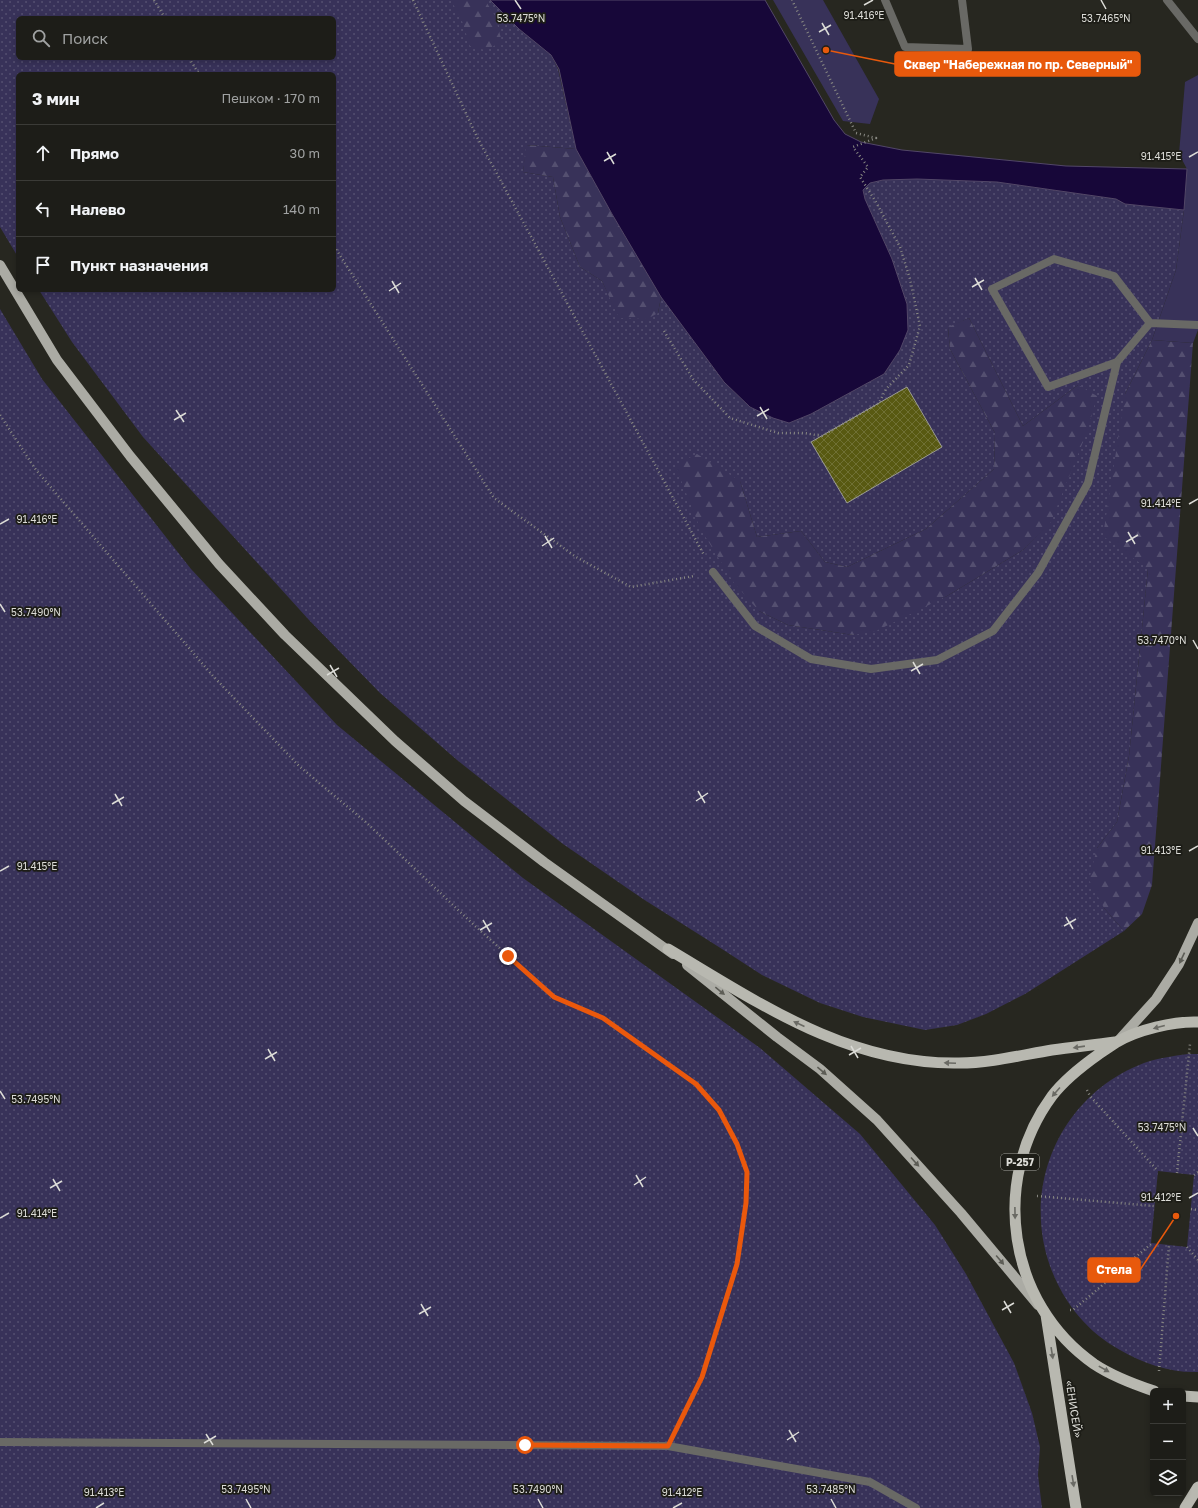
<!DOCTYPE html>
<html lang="ru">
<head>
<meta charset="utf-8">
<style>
  :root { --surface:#1d1d18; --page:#252621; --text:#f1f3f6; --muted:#a0a2a2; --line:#3b3b37 }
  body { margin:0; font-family:"Golos Text",sans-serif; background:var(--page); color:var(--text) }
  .controls { position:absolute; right:12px; bottom:12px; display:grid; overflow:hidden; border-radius:6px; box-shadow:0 2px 6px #0003 }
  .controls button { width:36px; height:36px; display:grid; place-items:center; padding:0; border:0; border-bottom:1px solid var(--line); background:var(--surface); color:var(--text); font:20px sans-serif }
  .stop { position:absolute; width:12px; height:12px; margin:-9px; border:3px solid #ea580c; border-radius:50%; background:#fff }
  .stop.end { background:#ea580c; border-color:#fff; box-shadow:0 1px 4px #0008 }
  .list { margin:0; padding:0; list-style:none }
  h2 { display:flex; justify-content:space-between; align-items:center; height:52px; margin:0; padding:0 16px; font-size:17px }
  h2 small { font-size:13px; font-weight:400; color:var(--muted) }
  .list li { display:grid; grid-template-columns:26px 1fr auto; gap:12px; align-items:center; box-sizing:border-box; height:56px; padding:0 16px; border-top:1px solid var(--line) }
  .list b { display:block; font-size:15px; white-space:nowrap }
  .list em { font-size:13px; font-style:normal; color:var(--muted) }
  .icon { flex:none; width:22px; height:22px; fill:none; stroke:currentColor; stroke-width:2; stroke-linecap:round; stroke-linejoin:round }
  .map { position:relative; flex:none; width:1198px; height:1508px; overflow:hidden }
  .search { position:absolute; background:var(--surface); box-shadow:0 2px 6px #0003; left:16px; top:16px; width:320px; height:44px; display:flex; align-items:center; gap:10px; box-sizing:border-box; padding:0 14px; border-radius:6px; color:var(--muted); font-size:15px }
  .panel { position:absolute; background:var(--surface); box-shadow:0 2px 6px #0003; left:16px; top:72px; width:320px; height:220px; border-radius:6px }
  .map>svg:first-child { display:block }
  .grass { fill:url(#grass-dots); fill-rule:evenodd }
  .forest { fill:url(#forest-firs) }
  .park { fill:#383259 }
  .water { fill:#170739; stroke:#524768 }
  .building { fill:url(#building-cross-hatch); stroke:#9b9c94 }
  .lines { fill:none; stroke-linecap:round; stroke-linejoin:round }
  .path { stroke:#898983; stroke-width:2.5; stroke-dasharray:1 3; stroke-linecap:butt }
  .service { stroke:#696965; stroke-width:8 }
  .minor { stroke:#696965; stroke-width:8 }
  .primary { stroke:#ababa4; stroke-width:10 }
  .trunk { stroke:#b8b8b0; stroke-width:11 }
  .oneway { fill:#5d5d56 }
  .oneway2 { fill:#6a6a64 }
  .route { stroke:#ea580c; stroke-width:5 }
  .ticks { fill:none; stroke:#dcdcd7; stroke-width:1.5 }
  .labels { text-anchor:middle; stroke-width:3.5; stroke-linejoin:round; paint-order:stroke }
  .shield { fill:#1d1d17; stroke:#a3a39d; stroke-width:1 }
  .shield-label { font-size:10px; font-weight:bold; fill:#dcdcd7 }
  .street-label { font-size:11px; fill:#dcdcd7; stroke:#1d1d17 }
  .ticks-label { font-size:10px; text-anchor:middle; fill:#dcdcd7; stroke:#1d1d17; stroke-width:3.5; stroke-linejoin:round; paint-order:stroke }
  .leader { fill:none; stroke:#e8590c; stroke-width:1.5 }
  .callout-dot { fill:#e8590c; stroke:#1d1d17; stroke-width:1.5 }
  .callout { fill:#e8590c; stroke:#e8590c; stroke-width:1.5 }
  .callout-label { font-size:12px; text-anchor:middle; font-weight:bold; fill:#fff }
</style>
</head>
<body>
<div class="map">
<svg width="1198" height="1508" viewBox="0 0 1198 1508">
  <defs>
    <pattern id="grass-dots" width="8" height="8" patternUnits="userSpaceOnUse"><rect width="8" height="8" fill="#383259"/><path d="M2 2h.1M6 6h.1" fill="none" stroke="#544f70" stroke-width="1.8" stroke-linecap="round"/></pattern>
    <pattern id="forest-firs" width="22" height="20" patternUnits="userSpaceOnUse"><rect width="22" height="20" fill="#383259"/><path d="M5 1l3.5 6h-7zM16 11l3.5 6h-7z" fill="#544f70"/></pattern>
    <pattern id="building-cross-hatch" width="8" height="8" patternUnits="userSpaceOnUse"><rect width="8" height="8" fill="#585912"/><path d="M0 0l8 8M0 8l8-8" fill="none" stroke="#6f7034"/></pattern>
  </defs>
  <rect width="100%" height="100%" fill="#272720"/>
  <path class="grass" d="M 0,0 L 490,0 L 519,29 L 551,55 L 558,69 L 576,149 L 527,145 L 523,172 L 553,177 L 560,217 L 580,267 L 602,281 L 620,318 L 658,313 L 661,297 L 724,382 L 750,407 L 789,423 L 811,414 L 884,374 L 900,350 L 907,304 L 892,259 L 865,199 L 863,190 L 870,183 L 883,180 L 916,178 L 997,182 L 1116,199 L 1125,204 L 1184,210 L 1176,270 L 1152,340 L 1125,394 L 1148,569 L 1129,756 L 1117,822 L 1097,848 L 1104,908 L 1124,931 L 1025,994 L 986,1014 L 957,1025 L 925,1030 L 863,1017 L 820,1003 L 762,975 L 722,949 L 643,899 L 563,844 L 457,760 L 380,693 L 309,620 L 143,437 L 72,342 L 39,290 L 334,290 L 334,74 L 18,74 L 18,257 L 0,227 ZM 18,18 L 334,18 L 334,58 L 18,58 ZM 969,318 L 1023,426 L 1078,385 L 1049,524 L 1023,550 L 947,596 L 853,635 L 788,625 L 759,611 L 740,481 L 757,537 L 801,531 L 825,562 L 847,567 L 926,529 L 994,469 L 995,433 L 950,349 L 948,328 Z
    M 0,309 L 42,379 L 191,569 L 337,725 L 523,878 L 760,1048 L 860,1134 L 935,1225 L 966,1274 L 1014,1363 L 1032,1413 L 1040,1447 L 1038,1475 L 1042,1508 L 0,1508 Z
    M 1188,1054 L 1198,1054 L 1198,1372 C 1171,1373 1144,1364 1120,1350 C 1087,1332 1063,1302 1050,1266 C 1021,1184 1062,1094 1144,1063 C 1158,1058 1173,1056 1188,1054 ZM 1158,1171 L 1194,1175 L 1187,1247 L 1151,1243 Z"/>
  <path class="forest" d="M 451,0 L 485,0 L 495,16 L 502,42 L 485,50 L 470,46 L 462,21 Z
    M 526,145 L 576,149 L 612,214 L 661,297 L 658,313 L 647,319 L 619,318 L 602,281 L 580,267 L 560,217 L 553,177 L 523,172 Z
    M 969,318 L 1023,426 L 1078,385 L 1097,396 L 1087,432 L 1050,524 L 1023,550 L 947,596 L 876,631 L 853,635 L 788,625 L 759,611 L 734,583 L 700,528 L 675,465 L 697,454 L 740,481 L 757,537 L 801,531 L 825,562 L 847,567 L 926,529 L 994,469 L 995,433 L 950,349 L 948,327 Z
    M 1152,340 L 1193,343 L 1152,885 L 1142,914 L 1124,931 L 1104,908 L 1089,880 L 1097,848 L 1117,822 L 1129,756 L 1148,569 L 1103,536 L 1125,394 Z"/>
  <path class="park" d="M 773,0 L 823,0 L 879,99 L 870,124 L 843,121 Z
    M 1198,75 L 1198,330 L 1193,343 L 1152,340 L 1176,270 L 1184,210 L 1187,169 L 1179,154 L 1185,82 Z"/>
  <path class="water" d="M 490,0 L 765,0 L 834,120 L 845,134 L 861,142 L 902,150 L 1066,166 L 1187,169 L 1184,210 L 1125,204 L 1116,199 L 997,182 L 917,179 L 883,180 L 870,183 L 863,190 L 865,199 L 892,259 L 907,304 L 908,330 L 900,350 L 884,374 L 811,414 L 789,423 L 773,418 L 750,407 L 724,382 L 661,297 L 612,214 L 576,149 L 559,69 L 551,55 L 519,29 Z"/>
  <path class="building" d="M 907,387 L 942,447 L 847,503 L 811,442 Z"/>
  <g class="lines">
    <path class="path" d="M 154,0 L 165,18
      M 413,0 L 477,137 L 704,555
      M 189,58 L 199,74
      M 334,246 L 494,498 L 576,557 L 631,587 L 694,576
      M 664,331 L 693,379 L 730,418 L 778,433 L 804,433 L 822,436 L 879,403 L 886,389 L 909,365 L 920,326 L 910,279 L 900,247 L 876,202 L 860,177 L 868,167 L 853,147 L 876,138 L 856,133 L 792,0
      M 0,415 L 36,470 L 213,676 L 299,766 L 368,824 L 474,925 L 554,997 L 603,1018 L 696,1084 L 719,1110 L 737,1144 L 747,1171 L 746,1203 L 737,1264 L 702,1377 L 677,1427
      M 1087,1090 L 1090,1096 L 1158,1171
      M 1177,1173 L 1190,1044
      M 1194,1175 L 1198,1172
      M 1037,1196 L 1154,1206
      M 1191,1209 L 1198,1210
      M 1187,1247 L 1198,1260
      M 1070,1310 L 1073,1310 L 1151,1244
      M 1159,1371 L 1169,1245"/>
    <path class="service" d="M 885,0 L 905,47 L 968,49 L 962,0
      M 1167,0 L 1198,39
      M 1117,362 L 1048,387 L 992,289 L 1054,259 L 1114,276 L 1150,323
      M 713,572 L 755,626 L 811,659 L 871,669 L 937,660 L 993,631 L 1038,573 L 1088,483 L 1117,362 L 1150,323 L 1198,325"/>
    <path class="minor" d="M 0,1442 L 668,1446 L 870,1482 L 916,1508"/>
    <path class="primary" d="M 0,265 L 57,360 L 130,456 L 219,564 L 285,635 L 395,741 L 464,801 L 544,862 L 673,954
      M 687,965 L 777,1037 L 820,1069 L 877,1120 L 961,1213 L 1038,1305
      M 1118,1041 L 1156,999 L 1179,964 L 1198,923"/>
    <path class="trunk" d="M 668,949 C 759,1003 848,1065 959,1063 C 990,1063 1022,1055 1052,1050 C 1073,1047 1094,1045 1115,1042
      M 1046,1315 L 1076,1508
      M 1154,1391 C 1133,1384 1112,1376 1094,1364 C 1007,1303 990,1180 1052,1096 C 1065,1079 1082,1066 1099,1054 C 1105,1050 1111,1046 1117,1042 C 1137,1030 1174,1021 1198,1022
      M 1183,1396 L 1198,1397
      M 1185,1508 L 1198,1487"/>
  </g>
  <defs><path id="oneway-solid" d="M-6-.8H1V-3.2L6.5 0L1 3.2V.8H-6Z"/></defs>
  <g class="oneway">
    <use href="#oneway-solid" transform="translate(1182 958) rotate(115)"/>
    <use href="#oneway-solid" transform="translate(720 991) rotate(39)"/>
    <use href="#oneway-solid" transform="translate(822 1071) rotate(40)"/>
    <use href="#oneway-solid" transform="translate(915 1162) rotate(48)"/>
    <use href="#oneway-solid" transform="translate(1000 1260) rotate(50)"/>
  </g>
  <g class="oneway2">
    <use href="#oneway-solid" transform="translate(799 1024) rotate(-156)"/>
    <use href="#oneway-solid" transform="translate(1159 1027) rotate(165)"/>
    <use href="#oneway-solid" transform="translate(1079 1047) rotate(172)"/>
    <use href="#oneway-solid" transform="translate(950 1063) rotate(-177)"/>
    <use href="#oneway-solid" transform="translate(1056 1092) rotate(131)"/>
    <use href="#oneway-solid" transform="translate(1015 1213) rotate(89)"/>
    <use href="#oneway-solid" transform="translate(1052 1353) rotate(81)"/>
    <use href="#oneway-solid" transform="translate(1104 1369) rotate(29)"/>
    <use href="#oneway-solid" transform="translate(1073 1481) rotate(81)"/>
  </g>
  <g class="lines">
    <path class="route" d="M 508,956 L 554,997 L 603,1018 L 696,1084 L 719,1110 L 737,1144 L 747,1172 L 746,1203 L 737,1264 L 702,1377 L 668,1446 L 525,1445"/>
  </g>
  <path class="ticks" d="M 515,0 L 521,9M 1101,0 L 1106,9M 864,5 L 873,0M 822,23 L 829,35M 819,32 L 831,25M 607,152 L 614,164M 1189,157 L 1198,152M 604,161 L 616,154M 975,278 L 982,290M 392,281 L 399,293M 972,287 L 984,280M 389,291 L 401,283M 760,407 L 767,419M 176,410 L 184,422M 757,416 L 769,409M 174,420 L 186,413M 1189,504 L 1198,499M 0,524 L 9,519M 1128,532 L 1135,544M 545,536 L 552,548M 1126,542 L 1138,535M 542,546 L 554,538M 0,604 L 5,612M 1193,640 L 1198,649M 913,662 L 920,674M 330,665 L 337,677M 911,671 L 923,664M 327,675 L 339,668M 698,791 L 705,803M 115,794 L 122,806M 696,801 L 708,793M 112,804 L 124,797M 1189,851 L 1198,846M 0,871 L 9,866M 1066,917 L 1073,929M 483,920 L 490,932M 1064,926 L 1076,919M 480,930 L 492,923M 851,1046 L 858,1058M 268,1049 L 275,1061M 849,1055 L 861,1048M 265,1059 L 277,1052M 0,1091 L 5,1099M 1193,1128 L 1198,1136M 636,1175 L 643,1187M 53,1179 L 60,1191M 634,1185 L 646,1177M 50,1188 L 62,1181M 1189,1198 L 1198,1193M 0,1218 L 9,1213M 1004,1301 L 1011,1313M 421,1304 L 428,1316M 1002,1310 L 1014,1303M 419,1314 L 431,1307M 789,1430 L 796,1442M 206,1434 L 213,1445M 787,1440 L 799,1432M 204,1443 L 216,1436M 246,1499 L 251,1508M 538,1499 L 543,1508M 831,1499 L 836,1508M 96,1508 L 104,1503M 673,1508 L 682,1503"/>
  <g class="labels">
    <rect class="shield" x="1001" y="1154" width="38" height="16" rx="3"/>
    <g class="shield-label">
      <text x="1020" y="1166">Р-257</text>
    </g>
    <g class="street-label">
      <text transform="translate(1074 1409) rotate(81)" y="4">«ЕНИСЕЙ»</text>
    </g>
  </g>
  <g class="ticks-label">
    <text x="864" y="19">91.416°E</text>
    <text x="1106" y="22">53.7465°N</text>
    <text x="521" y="22">53.7475°N</text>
    <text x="1161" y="160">91.415°E</text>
    <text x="1161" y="507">91.414°E</text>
    <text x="37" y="523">91.416°E</text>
    <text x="36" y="616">53.7490°N</text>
    <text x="1162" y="644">53.7470°N</text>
    <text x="1161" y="854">91.413°E</text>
    <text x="37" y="870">91.415°E</text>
    <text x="36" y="1103">53.7495°N</text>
    <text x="1162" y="1131">53.7475°N</text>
    <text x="1161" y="1201">91.412°E</text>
    <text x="37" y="1217">91.414°E</text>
    <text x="246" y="1493">53.7495°N</text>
    <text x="538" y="1493">53.7490°N</text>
    <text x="831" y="1493">53.7485°N</text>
    <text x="104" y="1496">91.413°E</text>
    <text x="682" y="1496">91.412°E</text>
  </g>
  <path class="leader" d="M826 50L895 64M1176 1216L1140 1270"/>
  <g class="callout-dot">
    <circle cx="826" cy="50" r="4"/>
    <circle cx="1176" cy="1216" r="4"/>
  </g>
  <g class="callout">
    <rect x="895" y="52" width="245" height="24" rx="4"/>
    <rect x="1088" y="1258" width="52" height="24" rx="4"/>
  </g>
  <g class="callout-label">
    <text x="1018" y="69">Сквер "Набережная по пр. Северный"</text>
    <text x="1114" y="1274">Стела</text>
  </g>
</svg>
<div class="controls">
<button>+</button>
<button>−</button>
<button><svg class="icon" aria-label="layers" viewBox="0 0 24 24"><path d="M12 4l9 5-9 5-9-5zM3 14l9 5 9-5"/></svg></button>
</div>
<div class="stop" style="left:525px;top:1445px"></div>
<div class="stop end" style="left:508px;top:956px"></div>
<div class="search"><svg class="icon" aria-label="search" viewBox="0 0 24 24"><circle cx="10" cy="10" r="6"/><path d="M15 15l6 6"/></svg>Поиск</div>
<section class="panel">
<h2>3 мин<small>Пешком · 170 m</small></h2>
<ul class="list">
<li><svg class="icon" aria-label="ahead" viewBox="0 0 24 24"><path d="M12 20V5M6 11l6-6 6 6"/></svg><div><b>Прямо</b></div><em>30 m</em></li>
<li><svg class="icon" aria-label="left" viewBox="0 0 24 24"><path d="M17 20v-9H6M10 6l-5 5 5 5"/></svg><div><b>Налево</b></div><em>140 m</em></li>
<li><svg class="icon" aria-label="arrive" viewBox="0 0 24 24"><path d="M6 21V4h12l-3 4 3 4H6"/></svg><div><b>Пункт назначения</b></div></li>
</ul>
</section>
</div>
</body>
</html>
